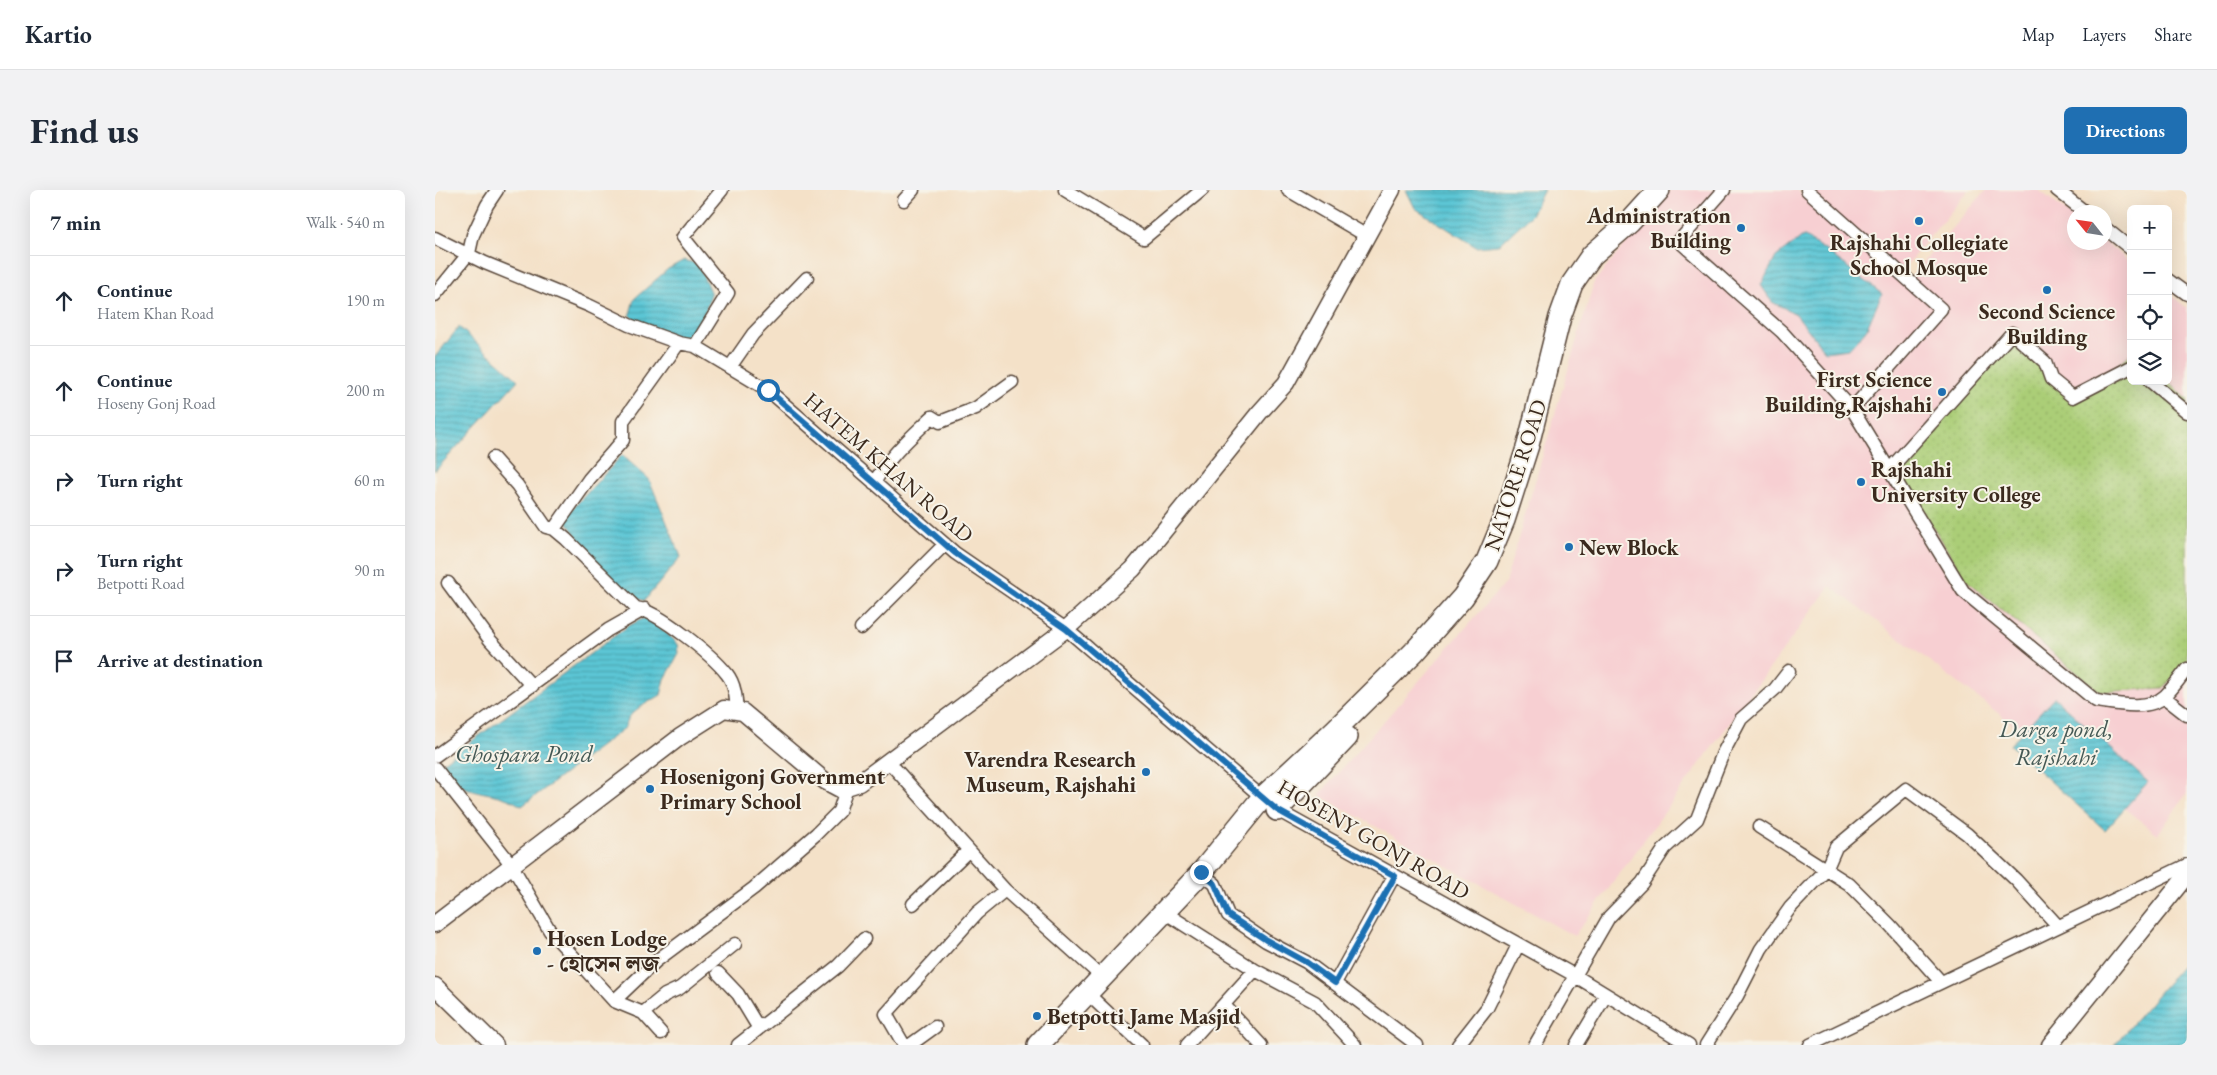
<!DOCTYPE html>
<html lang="en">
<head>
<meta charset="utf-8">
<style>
  :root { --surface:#fff; --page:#f2f2f3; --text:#1f2937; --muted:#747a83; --line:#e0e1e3; --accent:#1f6fb2 }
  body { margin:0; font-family:"EB Garamond","Noto Serif Bengali",serif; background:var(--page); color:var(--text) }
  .controls { position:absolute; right:15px; top:15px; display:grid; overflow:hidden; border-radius:8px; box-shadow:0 5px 20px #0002 }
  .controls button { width:45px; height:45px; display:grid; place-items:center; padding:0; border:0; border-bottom:1px solid var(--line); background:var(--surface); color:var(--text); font:25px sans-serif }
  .compass { position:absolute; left:1632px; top:15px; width:45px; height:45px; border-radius:50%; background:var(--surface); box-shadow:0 5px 20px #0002; rotate:300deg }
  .stop { position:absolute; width:15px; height:15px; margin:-11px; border:4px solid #1f6fb2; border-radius:50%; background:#fff }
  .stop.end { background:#1f6fb2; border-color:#fff; box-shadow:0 1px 5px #0008 }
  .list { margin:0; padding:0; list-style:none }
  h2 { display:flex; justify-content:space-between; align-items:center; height:65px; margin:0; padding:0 20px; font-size:21px }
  h2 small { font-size:16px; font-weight:400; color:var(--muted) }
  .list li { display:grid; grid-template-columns:32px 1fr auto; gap:15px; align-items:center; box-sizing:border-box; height:90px; padding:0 20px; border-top:1px solid var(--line) }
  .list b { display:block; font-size:19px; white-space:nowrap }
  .list p { margin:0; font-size:16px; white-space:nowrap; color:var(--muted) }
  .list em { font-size:16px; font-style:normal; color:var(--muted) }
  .icon { flex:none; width:28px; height:28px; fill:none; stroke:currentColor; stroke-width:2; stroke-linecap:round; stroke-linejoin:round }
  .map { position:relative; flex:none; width:1752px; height:855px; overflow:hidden; border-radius:8px }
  header { display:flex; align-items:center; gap:30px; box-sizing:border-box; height:70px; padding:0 25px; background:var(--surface); border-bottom:1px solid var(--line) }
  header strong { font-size:24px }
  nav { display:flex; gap:28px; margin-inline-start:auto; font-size:18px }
  .intro { display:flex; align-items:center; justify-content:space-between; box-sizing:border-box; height:120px; padding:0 30px }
  h1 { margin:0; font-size:35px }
  .button { padding:12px 22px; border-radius:8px; background:var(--accent); color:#fff; font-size:18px; font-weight:700 }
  main { display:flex; gap:30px; padding:0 30px }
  aside { flex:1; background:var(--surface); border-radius:8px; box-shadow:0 5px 20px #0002 }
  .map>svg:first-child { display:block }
  .built { fill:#f7cfd2 }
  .green { fill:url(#green-dots); stroke:#737c4a }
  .water { fill:url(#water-rules); stroke:#4b787a }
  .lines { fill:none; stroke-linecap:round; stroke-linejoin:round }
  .street-casing { stroke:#574538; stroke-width:15 }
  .secondary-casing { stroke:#574538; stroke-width:19 }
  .highway-casing { stroke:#574538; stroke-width:24 }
  .street { stroke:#fff; stroke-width:12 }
  .secondary { stroke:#fff; stroke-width:16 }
  .highway { stroke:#fff; stroke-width:21 }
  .route { stroke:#1f6fb2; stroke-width:6 }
  .poi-dot { fill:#1f6fb2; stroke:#f7f3e8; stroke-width:2 }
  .labels { text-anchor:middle; stroke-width:4; stroke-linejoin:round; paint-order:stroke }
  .poi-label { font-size:22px; font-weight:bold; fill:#3b2a1e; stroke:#f7f3e8; text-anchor:start }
  .street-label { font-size:22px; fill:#3b2a1e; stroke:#f7f3e8 }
  .water-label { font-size:24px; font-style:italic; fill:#455955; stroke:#f7f3e8 }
</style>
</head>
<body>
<header>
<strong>Kartio</strong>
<nav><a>Map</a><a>Layers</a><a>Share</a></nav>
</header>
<div class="intro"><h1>Find us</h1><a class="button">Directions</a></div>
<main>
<aside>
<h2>7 min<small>Walk · 540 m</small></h2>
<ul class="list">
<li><svg class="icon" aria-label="ahead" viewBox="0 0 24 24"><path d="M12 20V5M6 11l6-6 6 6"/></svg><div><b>Continue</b><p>Hatem Khan Road</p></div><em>190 m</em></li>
<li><svg class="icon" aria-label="ahead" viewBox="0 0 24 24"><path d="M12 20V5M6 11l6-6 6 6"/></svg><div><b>Continue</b><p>Hoseny Gonj Road</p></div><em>200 m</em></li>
<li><svg class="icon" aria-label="right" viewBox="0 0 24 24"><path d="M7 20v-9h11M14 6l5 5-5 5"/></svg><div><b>Turn right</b></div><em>60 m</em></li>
<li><svg class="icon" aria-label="right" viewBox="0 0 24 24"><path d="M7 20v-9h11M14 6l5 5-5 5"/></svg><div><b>Turn right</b><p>Betpotti Road</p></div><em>90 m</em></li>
<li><svg class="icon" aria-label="arrive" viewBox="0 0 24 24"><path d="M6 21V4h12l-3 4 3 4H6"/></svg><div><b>Arrive at destination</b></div></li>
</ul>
</aside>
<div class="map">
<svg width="1752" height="855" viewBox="0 0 1752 855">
  <defs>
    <pattern id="green-dots" width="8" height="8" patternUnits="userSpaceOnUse" patternTransform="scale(1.25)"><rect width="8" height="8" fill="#abce77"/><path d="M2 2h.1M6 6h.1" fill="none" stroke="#94b166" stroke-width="1.8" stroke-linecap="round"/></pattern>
    <pattern id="water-rules" width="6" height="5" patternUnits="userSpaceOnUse" patternTransform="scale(1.25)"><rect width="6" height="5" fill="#5bc6d5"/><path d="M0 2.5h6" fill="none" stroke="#4ca1ac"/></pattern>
  </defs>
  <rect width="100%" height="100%" fill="#f7f3e8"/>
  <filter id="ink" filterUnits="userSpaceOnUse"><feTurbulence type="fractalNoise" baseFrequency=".02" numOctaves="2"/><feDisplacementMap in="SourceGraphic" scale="10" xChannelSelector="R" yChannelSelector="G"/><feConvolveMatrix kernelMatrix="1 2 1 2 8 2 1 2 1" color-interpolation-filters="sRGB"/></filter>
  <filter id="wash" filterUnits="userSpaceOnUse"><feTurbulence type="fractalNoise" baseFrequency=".0096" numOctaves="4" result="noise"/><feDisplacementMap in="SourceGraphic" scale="20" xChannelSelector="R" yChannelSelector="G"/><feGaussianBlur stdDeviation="1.12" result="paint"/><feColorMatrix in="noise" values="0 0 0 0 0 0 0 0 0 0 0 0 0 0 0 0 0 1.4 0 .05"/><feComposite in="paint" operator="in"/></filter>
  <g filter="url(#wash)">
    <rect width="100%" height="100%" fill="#f4e1c8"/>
    <path class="built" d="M 1235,0 L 1362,0 L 1469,95 L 1551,0 L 1604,0 L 1639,28 L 1640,52 L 1670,52 L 1696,73 L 1696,191 L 1733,191 L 1733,103 L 1752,118 L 1752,603 L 1723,644 L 1395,396 L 1139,746 L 884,605 L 1070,393 L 1159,92 Z
      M 1371,0 L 1534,0 L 1464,84 Z"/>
    <path class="green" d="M 1577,152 L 1646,210 L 1696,163 L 1696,191 L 1733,191 L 1752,209 L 1752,470 L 1729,498 L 1665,502 L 1532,391 L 1463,281 Z"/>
    <path class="water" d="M 971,0 L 1109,0 L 1096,25 L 1064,55 L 1041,57 L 980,18 Z
      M 1368,46 L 1393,62 L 1447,104 L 1431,140 L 1414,159 L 1390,162 L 1361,124 L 1337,112 L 1326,95 L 1341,67 Z
      M 249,70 L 263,74 L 276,104 L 271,120 L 258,143 L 244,148 L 202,135 L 195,124 L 199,109 L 233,79 Z
      M 24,137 L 83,190 L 0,281 L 0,167 Z
      M 187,265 L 214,289 L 246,367 L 209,411 L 185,400 L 154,365 L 129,328 Z
      M 209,428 L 223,435 L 243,454 L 244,464 L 230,489 L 226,505 C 215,512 191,521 191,537 L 87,616 C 83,614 78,611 73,609 C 50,600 13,603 7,573 L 193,436 Z
      M 1619,507 L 1713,592 L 1670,640 L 1575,555 Z
      M 1752,770 L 1752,855 L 1679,855 Z"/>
  </g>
  <g filter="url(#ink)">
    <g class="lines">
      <defs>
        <path id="street" d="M 630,0 L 709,48 L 767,0
          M 853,0 L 932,46
          M 1289,0 L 1244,51 L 1347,142 L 1417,219 L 1528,401 L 1661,511 C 1681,514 1714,521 1730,506 C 1738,498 1745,488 1752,479
          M 1372,0 L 1506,119 L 1417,219
          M 1622,0 L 1650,22
          M 469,10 L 478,0
          M 1670,38 L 1696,59
          M 0,48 L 50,73 L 155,116 L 194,135 L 244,153 L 260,156 L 333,200 L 520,363 L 631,439 L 842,620 L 1139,785 L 1254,855
          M 1733,90 L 1752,104
          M 0,105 L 34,63 L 38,45 L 52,15 L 62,0
          M 260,156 L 293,103 L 248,47 L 287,0
          M 295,177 L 318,144 L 372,88
          M 1715,191 L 1752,222
          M 58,268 L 82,295 L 111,337 L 119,339 L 131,349 L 201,418 C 224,422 277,465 292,484 C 300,494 301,508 302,521
          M 1455,279 L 1577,143 L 1610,172 L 1616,189 L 1638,207 L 1696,177
          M 439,293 C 455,265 474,249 497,227 L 505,232 L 541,218 L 577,192
          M 119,339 L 154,289 L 188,250 L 188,231 L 244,153
          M 13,393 L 55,450 L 97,496
          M 426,438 L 510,354
          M 1729,507 L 1752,525
          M 0,566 L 173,440 L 210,419
          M 453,571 L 570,700 L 667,787
          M 0,578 L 76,674 L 115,741 L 179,811 L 208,823 L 226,843
          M 1324,637 L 1414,694 L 1455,735 L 1506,792
          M 766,683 L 780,694 L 793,725 L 831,751 L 871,772 L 982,855
          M 478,714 L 533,661
          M 729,722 L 820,780 L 880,812 L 920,855
          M 283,783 L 303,804 L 323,837
          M 900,793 L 959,686
          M 652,803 L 707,855
          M 179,811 L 221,771 L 319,698 L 381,644 L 404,621 L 412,597
          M 789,815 L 826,855
          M 208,823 L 230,805 L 245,798 L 300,754
          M 303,855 L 403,776 L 429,749
          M 469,855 L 451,824 L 542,723 L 570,700
          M 475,855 L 500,837
          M 752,855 L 820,780
          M 1023,855 L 1052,818 L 1083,755
          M 1100,855 L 1174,727 L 1207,693 L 1230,658 L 1262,629 L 1288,563 L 1306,529 L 1340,499 L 1354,481
          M 1141,855 L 1171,805
          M 1271,855 L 1302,806 L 1326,759 L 1355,718 L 1391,680 L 1401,657 L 1471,599 L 1532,644 L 1581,690 L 1623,736
          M 1375,855 L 1752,675"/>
        <path id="secondary" d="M 0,734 L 245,547 L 289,519 L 308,522 L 390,591 L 405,599 L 424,593 L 631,439 L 698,379 L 824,223 L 851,193 L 957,0
          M 0,796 L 60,855
          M 1615,855 L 1752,685"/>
        <path id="highway" d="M 842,620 L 912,547
          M 603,855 L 766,683 L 827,608 L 899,541 L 979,462 L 1028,407 L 1052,371 L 1069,330 L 1093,255 L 1125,127 L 1137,94 L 1157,65 L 1195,32 L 1224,0"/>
      </defs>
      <use href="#street" class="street-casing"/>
      <use href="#secondary" class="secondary-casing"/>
      <use href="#highway" class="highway-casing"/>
      <use href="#street" class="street"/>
      <use href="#secondary" class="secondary"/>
      <use href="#highway" class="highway"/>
    </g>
  </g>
  <g class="lines" filter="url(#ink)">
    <path class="route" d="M 333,200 L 520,363 L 631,439 L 842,620 L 960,686 L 900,793 L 871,772 L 831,750 L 793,725 L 780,694 L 766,682"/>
  </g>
  <g class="poi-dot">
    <circle cx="1484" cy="31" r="5"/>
    <circle cx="1306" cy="38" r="5"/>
    <circle cx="1612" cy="100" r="5"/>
    <circle cx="1507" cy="202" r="5"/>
    <circle cx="1426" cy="292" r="5"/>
    <circle cx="1134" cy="357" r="5"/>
    <circle cx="711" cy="582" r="5"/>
    <circle cx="215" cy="599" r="5"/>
    <circle cx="102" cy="761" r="5"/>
    <circle cx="602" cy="826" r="5"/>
  </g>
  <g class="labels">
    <g class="poi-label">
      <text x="1296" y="33" text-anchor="end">Administration<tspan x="1296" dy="25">Building</tspan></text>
      <text x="1484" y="60" text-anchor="middle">Rajshahi Collegiate<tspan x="1484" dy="25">School Mosque</tspan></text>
      <text x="1612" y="129" text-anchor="middle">Second Science<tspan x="1612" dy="25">Building</tspan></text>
      <text x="1497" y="197" text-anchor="end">First Science<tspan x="1497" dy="25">Building,Rajshahi</tspan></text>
      <text x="1436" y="287">Rajshahi<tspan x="1436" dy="25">University College</tspan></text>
      <text x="1144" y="365">New Block</text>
      <text x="701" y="577" text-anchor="end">Varendra Research<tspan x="701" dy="25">Museum, Rajshahi</tspan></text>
      <text x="225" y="594">Hosenigonj Government<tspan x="225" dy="25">Primary School</tspan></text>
      <text x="112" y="756">Hosen Lodge<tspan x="112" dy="25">- হোসেন লজ</tspan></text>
      <text x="612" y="834">Betpotti Jame Masjid</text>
    </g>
    <g class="street-label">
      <text transform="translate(454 277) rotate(41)" y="8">HATEM KHAN ROAD</text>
      <text transform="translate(1080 285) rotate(-72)" y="8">NATORE ROAD</text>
      <text transform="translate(939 649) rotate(30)" y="8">HOSENY GONJ ROAD</text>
    </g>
    <g class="water-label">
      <text x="1621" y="547">Darga pond,<tspan x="1621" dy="28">Rajshahi</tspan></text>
      <text x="89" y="572">Ghospara Pond</text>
    </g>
  </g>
</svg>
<div class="controls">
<button>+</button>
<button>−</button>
<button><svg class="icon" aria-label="locate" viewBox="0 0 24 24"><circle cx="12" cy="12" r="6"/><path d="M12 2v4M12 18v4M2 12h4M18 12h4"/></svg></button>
<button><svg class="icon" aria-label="layers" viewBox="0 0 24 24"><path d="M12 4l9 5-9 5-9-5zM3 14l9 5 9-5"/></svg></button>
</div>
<svg class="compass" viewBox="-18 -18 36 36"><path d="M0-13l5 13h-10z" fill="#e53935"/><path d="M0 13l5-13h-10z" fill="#747a83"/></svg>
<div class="stop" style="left:333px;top:200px"></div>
<div class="stop end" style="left:766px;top:682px"></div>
</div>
</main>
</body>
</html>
